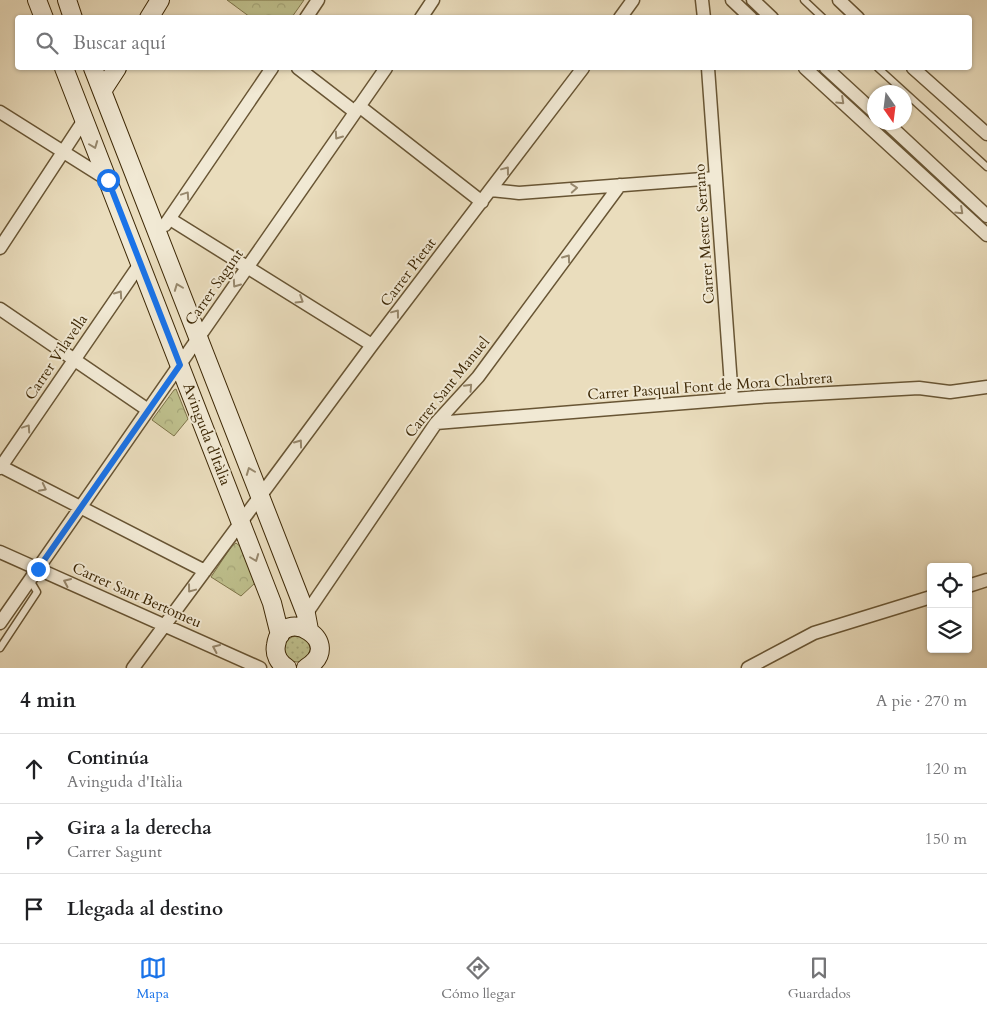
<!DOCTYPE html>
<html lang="es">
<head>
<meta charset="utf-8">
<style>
  :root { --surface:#fff; --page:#f2f2f2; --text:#202124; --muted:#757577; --line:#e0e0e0; --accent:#1a73e8 }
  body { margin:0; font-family:Cardo,serif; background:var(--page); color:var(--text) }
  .controls { position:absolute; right:15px; bottom:15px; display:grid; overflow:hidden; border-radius:5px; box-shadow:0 1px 4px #0004 }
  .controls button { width:45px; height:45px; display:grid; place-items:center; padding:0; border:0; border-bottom:1px solid var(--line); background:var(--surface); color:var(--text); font:25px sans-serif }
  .compass { position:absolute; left:867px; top:85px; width:45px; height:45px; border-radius:50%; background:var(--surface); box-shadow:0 1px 4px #0004; rotate:166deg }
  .stop { position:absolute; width:15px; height:15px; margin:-11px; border:4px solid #1a73e8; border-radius:50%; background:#fff }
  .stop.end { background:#1a73e8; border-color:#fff; box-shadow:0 1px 5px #0008 }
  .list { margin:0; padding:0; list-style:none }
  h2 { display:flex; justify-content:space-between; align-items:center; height:65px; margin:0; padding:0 20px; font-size:21px }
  h2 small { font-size:16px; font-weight:400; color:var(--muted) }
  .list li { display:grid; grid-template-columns:32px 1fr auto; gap:15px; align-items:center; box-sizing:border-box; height:70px; padding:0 20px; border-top:1px solid var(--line) }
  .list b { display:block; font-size:19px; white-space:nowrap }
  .list p { margin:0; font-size:16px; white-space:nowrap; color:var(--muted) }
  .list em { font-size:16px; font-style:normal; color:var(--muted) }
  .icon { flex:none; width:28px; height:28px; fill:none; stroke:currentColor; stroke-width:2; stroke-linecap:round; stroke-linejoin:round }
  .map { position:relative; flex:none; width:987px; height:668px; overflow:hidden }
  .search { position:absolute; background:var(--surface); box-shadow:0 1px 4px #0004; left:15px; right:15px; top:15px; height:55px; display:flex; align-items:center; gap:12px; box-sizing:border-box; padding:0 18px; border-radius:5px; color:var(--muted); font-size:19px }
  .sheet { height:275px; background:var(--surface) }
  nav { display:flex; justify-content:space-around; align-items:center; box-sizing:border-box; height:70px; border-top:1px solid var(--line); background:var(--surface); font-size:14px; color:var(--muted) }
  nav a { display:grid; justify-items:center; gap:2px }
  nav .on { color:var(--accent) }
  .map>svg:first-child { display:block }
  .grass { fill:url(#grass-dots); stroke:#7e7449 }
  .park { fill:url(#park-crowns); stroke:#7e7449 }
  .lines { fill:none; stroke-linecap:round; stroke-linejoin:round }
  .service-casing { stroke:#685534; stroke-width:9 }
  .minor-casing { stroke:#685534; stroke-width:15 }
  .secondary-casing { stroke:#3d2806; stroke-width:20 }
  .service { stroke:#f1e9d4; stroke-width:6 }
  .minor { stroke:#f1e9d4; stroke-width:12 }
  .secondary { stroke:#f1e9d4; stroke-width:18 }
  .oneway { stroke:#97886d }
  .route { stroke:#1a73e8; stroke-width:6 }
  .labels { text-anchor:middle; stroke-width:4; stroke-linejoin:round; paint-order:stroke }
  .street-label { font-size:15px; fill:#3d2806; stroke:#f1e9d4 }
</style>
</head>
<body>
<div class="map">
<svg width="987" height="668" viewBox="0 0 987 668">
  <defs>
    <pattern id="grass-dots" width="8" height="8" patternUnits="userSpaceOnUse" patternTransform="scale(1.25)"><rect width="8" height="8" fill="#bebf8c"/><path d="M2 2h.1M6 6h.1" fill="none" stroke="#a4a477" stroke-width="1.8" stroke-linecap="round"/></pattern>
    <pattern id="park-crowns" width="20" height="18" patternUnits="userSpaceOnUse" patternTransform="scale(1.25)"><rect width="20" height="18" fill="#bebf8c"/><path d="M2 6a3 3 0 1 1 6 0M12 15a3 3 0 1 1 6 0" fill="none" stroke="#a4a477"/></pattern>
  </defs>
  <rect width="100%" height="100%" fill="#eaddbd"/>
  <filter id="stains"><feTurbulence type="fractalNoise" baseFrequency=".004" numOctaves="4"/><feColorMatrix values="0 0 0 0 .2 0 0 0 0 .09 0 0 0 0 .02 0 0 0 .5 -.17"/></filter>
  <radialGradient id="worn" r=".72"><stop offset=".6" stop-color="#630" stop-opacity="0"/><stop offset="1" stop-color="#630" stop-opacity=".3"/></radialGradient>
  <path class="grass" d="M284 649a13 13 0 1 1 26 0a13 13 0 1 1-26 0Z"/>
  <path class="park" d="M 227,0 L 304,0 L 292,17 L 250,17 Z
    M 176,389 L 188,419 L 174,436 L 152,420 L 174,390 Z
    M 236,543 L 241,547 L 255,583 L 241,596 L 211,577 L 231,547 Z"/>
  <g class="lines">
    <defs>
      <path id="service" d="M 804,0 L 823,18
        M 878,68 L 987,167
        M 0,648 L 37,592 L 30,580"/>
      <path id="minor" d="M 702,0 L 704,18
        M 732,0 L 751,18
        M 753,0 L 772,18
        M 839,0 L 858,18
        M 306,18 L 318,0
        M 421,18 L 433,0
        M 620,18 L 633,0
        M 298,68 L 355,112
        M 708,68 L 732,399
        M 805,68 L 987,235
        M 826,68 L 874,112
        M 913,68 L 987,134
        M 359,106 L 482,202
        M 0,112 L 108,180
        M 886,122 L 987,216
        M 491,190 L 519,193 L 716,178
        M 170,219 L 372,345
        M 165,225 L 272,68
        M 0,248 L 84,120
        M 0,309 L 148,410
        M 436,423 L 759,397 L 919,388 L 950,392 L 987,387
        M 0,466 L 205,571
        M 0,468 L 140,264
        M 0,552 L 260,668
        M 968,586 L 987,580
        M 306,614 L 436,423 L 478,377 L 620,185
        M 0,623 L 386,68
        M 133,668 L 372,345 L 583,68
        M 748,668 L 814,633 L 931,597"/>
      <path id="secondary" d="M 37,0 L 44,18
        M 67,0 L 73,18
        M 149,18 L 160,0
        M 64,68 L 272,603 L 280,635
        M 93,68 L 306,614 L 309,630
        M 102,91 L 117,68
        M 287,668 C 279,663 274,655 276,645 C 282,603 348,643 306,668"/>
    </defs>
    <use href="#service" class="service-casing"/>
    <use href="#minor" class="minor-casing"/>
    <use href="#secondary" class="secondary-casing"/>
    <use href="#service" class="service"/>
    <use href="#minor" class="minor"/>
    <use href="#secondary" class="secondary"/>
  </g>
  <defs><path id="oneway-chevron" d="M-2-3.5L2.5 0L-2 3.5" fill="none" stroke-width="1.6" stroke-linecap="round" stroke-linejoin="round" transform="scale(1.25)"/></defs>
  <g class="oneway">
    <use href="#oneway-chevron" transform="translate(841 101) rotate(43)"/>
    <use href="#oneway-chevron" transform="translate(338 136) rotate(125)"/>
    <use href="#oneway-chevron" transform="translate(94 145) rotate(69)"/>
    <use href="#oneway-chevron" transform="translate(506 170) rotate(-53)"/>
    <use href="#oneway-chevron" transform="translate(574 188) rotate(-4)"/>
    <use href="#oneway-chevron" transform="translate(186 195) rotate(-56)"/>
    <use href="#oneway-chevron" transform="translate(960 211) rotate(43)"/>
    <use href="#oneway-chevron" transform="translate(567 258) rotate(-54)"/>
    <use href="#oneway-chevron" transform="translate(236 284) rotate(125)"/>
    <use href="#oneway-chevron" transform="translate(178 287) rotate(-111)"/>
    <use href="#oneway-chevron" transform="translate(119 294) rotate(-55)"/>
    <use href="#oneway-chevron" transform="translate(300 300) rotate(32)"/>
    <use href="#oneway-chevron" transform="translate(396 313) rotate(-53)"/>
    <use href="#oneway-chevron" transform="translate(469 387) rotate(-47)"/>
    <use href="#oneway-chevron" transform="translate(27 428) rotate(-56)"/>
    <use href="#oneway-chevron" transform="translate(299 443) rotate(-54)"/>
    <use href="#oneway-chevron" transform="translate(250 471) rotate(-111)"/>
    <use href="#oneway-chevron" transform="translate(43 488) rotate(27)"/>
    <use href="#oneway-chevron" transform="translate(255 558) rotate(69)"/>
    <use href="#oneway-chevron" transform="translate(67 582) rotate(-156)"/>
    <use href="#oneway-chevron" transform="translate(191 589) rotate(127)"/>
    <use href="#oneway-chevron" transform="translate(216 648) rotate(-156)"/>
  </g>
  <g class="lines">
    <path class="route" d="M 38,569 L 180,365 L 108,180"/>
  </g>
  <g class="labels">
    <g class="street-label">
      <text transform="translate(704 234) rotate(-94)" y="5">Carrer Mestre Serrano</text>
      <text transform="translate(408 272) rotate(-53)" y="5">Carrer Pietat</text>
      <text transform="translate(214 287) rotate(-55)" y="5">Carrer Sagunt</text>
      <text transform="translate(56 357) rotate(-56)" y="5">Carrer Vilavella</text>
      <text transform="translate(710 386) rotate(-4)" y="5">Carrer Pasqual Font de Mora Chabrera</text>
      <text transform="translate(447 387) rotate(-51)" y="5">Carrer Sant Manuel</text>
      <text transform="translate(207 434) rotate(69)" y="5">Avinguda d'Itàlia</text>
      <text transform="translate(137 595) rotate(24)" y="5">Carrer Sant Bertomeu</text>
    </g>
  </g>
  <rect width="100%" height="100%" filter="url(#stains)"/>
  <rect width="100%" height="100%" fill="url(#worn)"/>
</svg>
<div class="controls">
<button><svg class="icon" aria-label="locate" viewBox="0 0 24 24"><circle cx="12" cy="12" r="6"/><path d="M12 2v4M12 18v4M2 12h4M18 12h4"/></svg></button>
<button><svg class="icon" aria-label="layers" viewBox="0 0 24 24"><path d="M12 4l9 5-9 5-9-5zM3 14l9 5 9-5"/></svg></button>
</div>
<svg class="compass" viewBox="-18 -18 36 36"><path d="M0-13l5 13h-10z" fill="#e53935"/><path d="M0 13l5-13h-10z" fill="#757577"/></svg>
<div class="stop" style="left:108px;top:180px"></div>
<div class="stop end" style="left:38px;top:569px"></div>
<div class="search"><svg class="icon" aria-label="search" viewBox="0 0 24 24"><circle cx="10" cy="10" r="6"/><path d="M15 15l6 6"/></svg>Buscar aquí</div>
</div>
<section class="sheet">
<h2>4 min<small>A pie · 270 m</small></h2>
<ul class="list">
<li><svg class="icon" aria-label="ahead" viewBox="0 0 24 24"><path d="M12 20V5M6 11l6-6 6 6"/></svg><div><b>Continúa</b><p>Avinguda d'Itàlia</p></div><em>120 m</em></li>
<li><svg class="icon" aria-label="right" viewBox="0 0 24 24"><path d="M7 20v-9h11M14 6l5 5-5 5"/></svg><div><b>Gira a la derecha</b><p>Carrer Sagunt</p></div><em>150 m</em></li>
<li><svg class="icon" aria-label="arrive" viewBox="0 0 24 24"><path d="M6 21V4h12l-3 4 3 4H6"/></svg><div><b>Llegada al destino</b></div></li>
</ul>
</section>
<nav>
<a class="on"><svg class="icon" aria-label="map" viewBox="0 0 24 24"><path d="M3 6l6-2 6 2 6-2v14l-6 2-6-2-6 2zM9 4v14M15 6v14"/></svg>Mapa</a>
<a><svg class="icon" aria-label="directions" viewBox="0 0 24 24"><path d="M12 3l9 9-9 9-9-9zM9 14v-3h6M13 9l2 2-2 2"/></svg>Cómo llegar</a>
<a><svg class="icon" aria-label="saved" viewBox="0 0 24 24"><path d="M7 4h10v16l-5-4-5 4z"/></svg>Guardados</a>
</nav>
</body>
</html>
